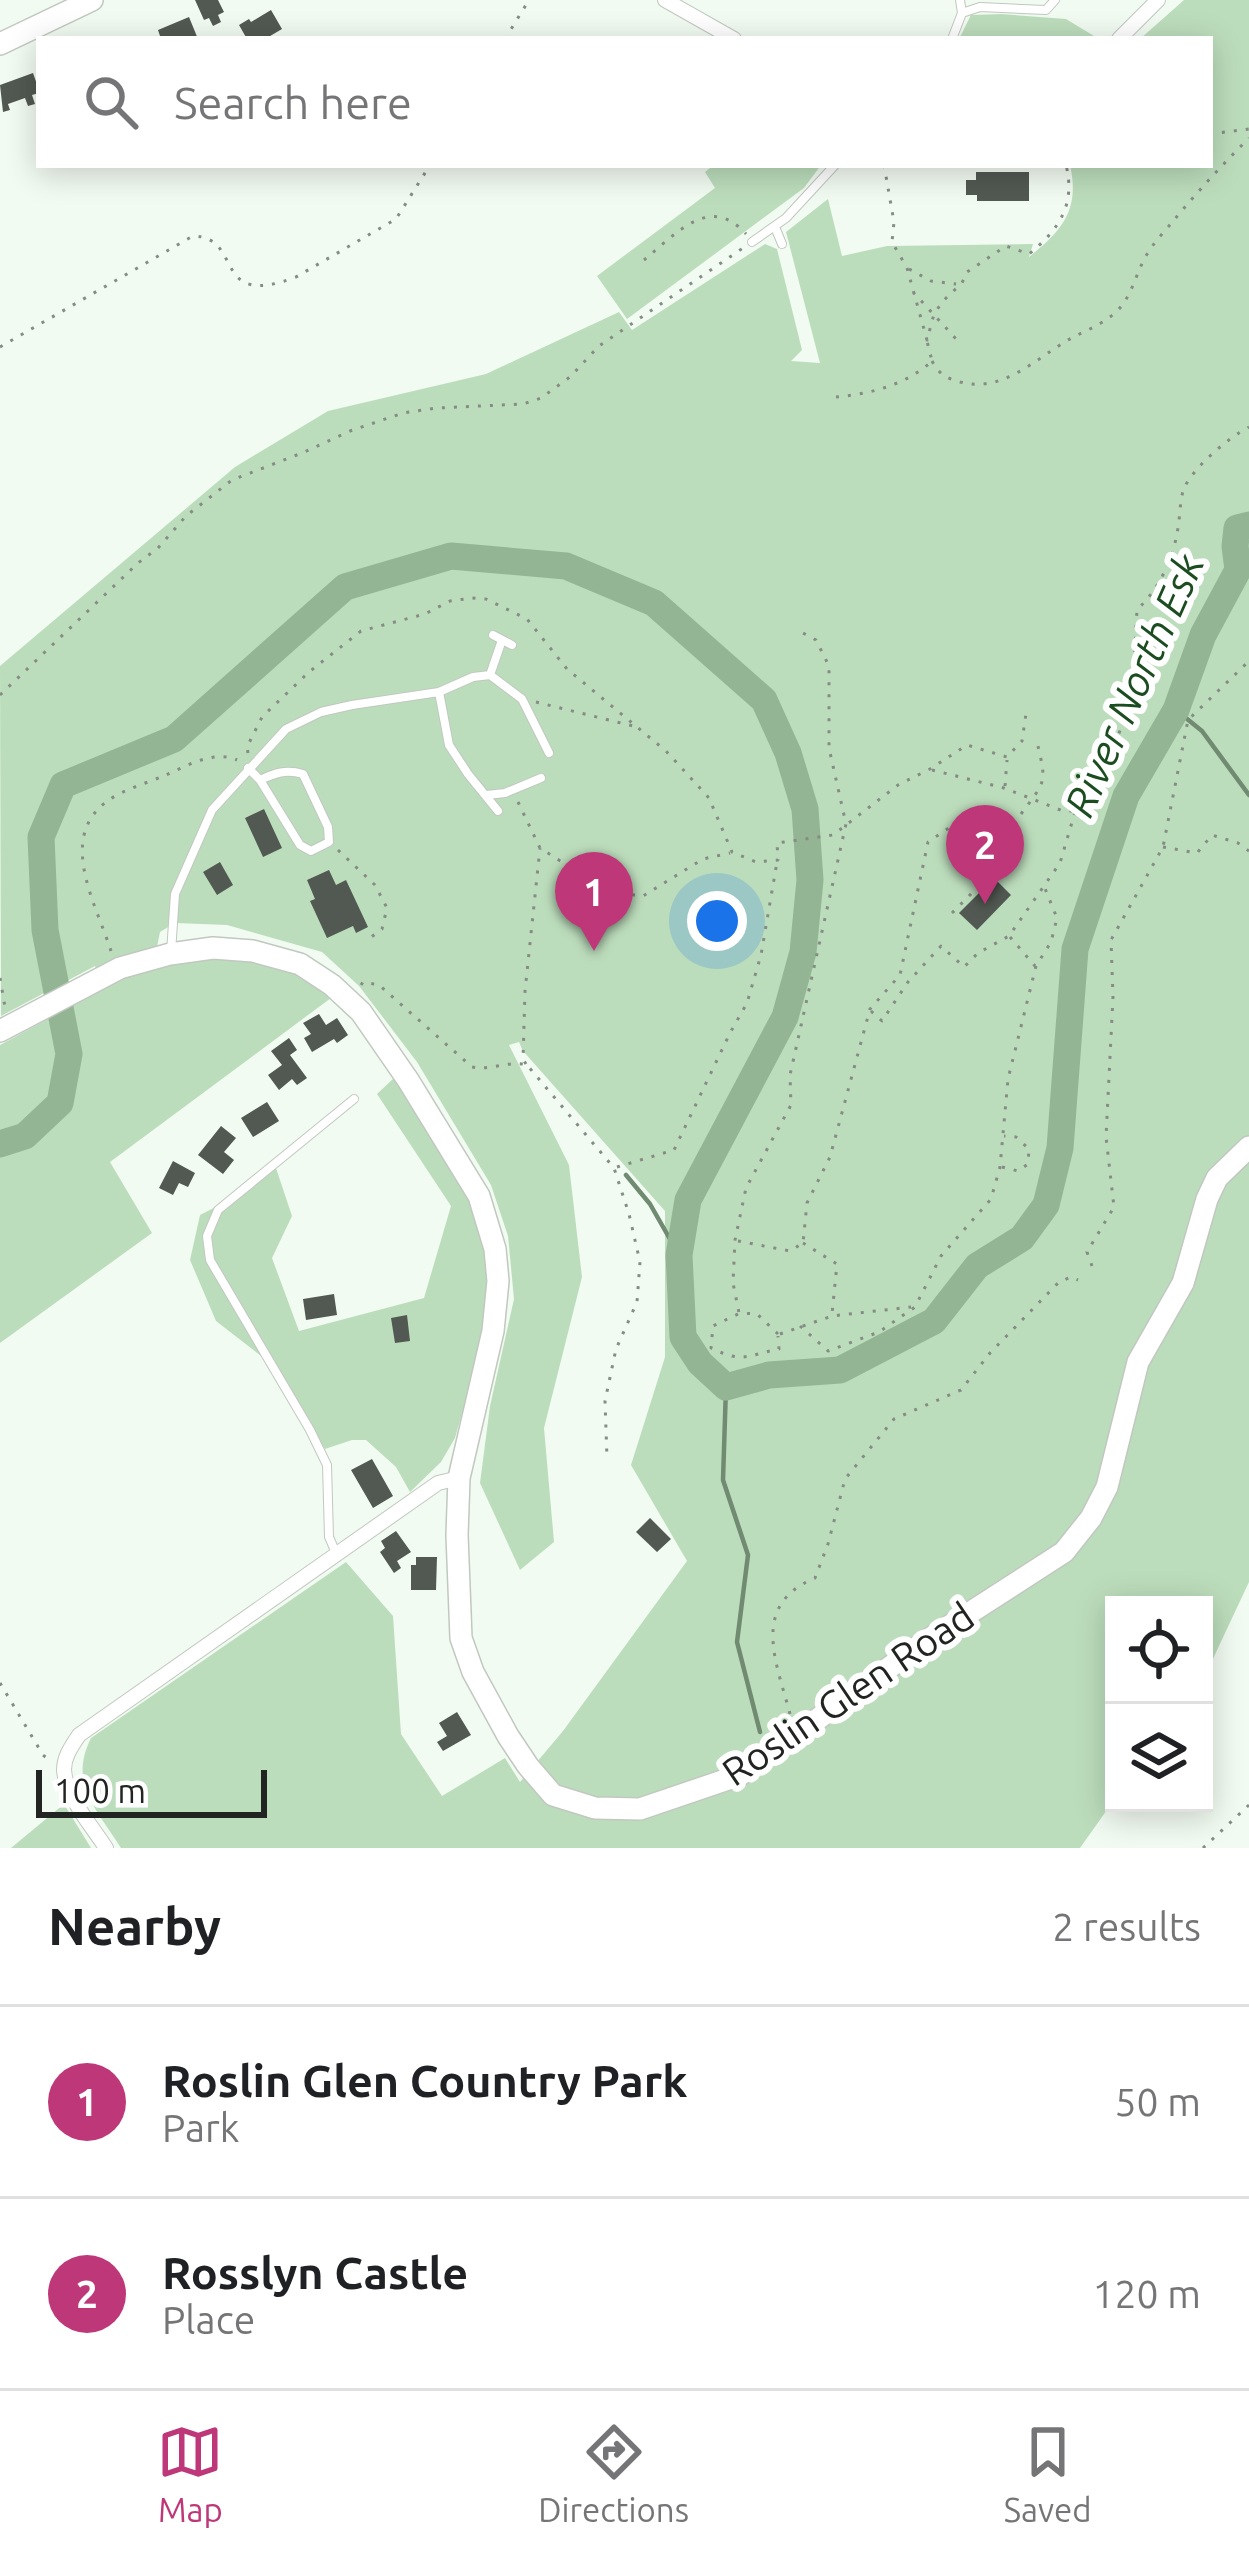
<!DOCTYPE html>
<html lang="en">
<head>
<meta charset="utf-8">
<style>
  :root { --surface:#fff; --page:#f6f6f6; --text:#202124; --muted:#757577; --line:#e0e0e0; --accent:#be3778 }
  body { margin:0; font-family:Ubuntu,sans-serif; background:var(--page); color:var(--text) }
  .controls { position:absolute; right:36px; bottom:36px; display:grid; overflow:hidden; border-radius:0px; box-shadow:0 6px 30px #0003 }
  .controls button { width:108px; height:108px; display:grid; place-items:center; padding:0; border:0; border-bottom:3px solid var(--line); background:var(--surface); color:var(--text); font:60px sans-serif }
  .scale { position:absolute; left:36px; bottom:30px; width:231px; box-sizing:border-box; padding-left:12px; border:6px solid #212421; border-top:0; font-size:33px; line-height:42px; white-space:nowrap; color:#212421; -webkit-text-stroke:9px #fff; paint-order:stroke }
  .you { position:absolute; left:717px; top:921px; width:42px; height:42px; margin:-30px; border:9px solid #fff; border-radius:50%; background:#1a73e8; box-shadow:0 0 0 18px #1a73e833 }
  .badge { display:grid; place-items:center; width:78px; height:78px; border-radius:50%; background:var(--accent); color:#fff; font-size:39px; font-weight:700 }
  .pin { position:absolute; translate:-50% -99px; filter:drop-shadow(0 3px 6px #0008) }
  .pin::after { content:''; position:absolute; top:63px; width:42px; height:36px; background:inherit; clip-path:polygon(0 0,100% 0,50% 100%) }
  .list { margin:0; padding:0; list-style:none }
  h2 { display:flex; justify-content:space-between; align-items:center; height:156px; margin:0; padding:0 48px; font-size:51px }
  h2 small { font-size:39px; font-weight:400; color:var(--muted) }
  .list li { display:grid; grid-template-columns:78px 1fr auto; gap:36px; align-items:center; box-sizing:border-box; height:192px; padding:0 48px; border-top:3px solid var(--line) }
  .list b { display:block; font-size:45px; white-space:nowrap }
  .list p { margin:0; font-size:39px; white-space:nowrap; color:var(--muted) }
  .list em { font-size:39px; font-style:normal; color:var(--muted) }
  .icon { flex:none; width:66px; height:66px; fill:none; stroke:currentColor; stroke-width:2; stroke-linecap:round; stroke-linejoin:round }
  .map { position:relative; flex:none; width:1249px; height:1848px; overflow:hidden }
  .search { position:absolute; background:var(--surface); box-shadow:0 6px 30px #0003; left:36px; right:36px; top:36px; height:132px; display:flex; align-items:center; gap:30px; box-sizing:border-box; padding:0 42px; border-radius:0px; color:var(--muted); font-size:45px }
  .sheet { height:540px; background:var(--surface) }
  nav { display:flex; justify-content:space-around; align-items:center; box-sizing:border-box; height:168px; border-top:3px solid var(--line); background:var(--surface); font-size:33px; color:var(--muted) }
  nav a { display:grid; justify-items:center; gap:6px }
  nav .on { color:var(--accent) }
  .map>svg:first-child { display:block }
  .green { fill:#bcddbc }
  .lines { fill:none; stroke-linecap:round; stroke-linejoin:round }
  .stream { stroke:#718a72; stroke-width:4.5 }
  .river { stroke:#93b594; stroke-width:27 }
  .building { fill:#525952 }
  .lane-casing { stroke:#c0c8c0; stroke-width:10 }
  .street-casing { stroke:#c0c8c0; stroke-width:16 }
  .secondary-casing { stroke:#c0c8c0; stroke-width:24 }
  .path { stroke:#858b85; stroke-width:3; stroke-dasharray:3 9; stroke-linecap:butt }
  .lane { stroke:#fff; stroke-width:8 }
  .street { stroke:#fff; stroke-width:14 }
  .secondary { stroke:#fff; stroke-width:21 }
  .path-bridge { stroke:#858b85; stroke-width:3; stroke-dasharray:3 9; stroke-linecap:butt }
  .labels { text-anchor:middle; stroke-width:12; stroke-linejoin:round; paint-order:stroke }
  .street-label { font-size:39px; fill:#212421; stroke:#fff }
  .water-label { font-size:42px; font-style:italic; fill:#1c4d21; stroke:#fff }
</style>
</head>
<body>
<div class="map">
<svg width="1249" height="1848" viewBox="0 0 1249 1848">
  <rect width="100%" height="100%" fill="#f2fbf2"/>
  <path class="green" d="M 1184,0 L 1249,0 L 1249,1582 L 1211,1663 L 1204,1672 L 1204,1605 L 1114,1605 L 1114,1800 L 1080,1848 L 121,1848 C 97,1809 68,1784 91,1738 L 346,1562 L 393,1616 L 401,1734 L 442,1796 L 505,1758 L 520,1782 L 563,1731 L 687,1561 L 631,1465 L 665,1357 L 665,1211 L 523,1051 L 519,1042 L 509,1045 L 569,1165 L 582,1277 L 544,1428 L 554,1542 L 520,1570 L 480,1483 L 490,1406 L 514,1299 L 508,1236 L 491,1185 L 417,1062 L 359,986 L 322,952 L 227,925 L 175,923 L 160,932 L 157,947 C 221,957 280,954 331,998 L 110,1162 L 152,1233 L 0,1343 L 0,1045 L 107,987 L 95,966 L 1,1016 L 0,666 L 235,467 L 328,411 L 486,374 L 619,312 L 632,330 L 765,244 L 777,249 L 802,350 L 791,361 L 820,363 L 786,232 L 828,199 L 842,256 L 887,246 L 1033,244 L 1029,257 C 1063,230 1080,209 1070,165 L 1210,165 L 1210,39 L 1140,39 Z
    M 1001,14 L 1066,19 L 1099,39 L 959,39 L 971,15 Z
    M 714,165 L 821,165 L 804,188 L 627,319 L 597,276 L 715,188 L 705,172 Z
    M 394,1078 L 469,1198 L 487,1250 L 490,1283 L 485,1332 L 455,1438 L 441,1462 L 410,1492 L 396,1467 L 366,1440 L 352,1440 L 325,1449 L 278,1369 L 216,1321 L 190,1260 L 200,1215 L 239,1195 L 276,1168 L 292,1216 L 272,1258 L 299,1331 L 424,1298 L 451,1206 L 377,1094 Z
    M 64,1804 L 91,1848 L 11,1848 Z"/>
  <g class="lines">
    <path class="stream" d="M 1176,710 L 1202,731 L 1249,795
      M 626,1175 L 650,1204 L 679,1255
      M 726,1387 L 723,1480 L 748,1555 L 737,1642 L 760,1732"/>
    <path class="river" d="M 0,1144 L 25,1136 L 60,1103 L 69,1054 L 45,930 L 41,837 L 63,785 L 174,739 L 345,587 L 451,556 L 566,566 L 654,603 L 764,700 L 788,753 L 805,809 L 810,880 L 803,952 L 785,1017 L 688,1200 L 679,1255 L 683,1337 L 700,1363 L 726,1387 L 769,1375 L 840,1370 L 934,1321 L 977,1266 L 1022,1238 L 1046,1205 L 1060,1148 L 1075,949 L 1126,796 L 1176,710 L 1203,635 L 1238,570 L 1235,546 L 1237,528 L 1249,525"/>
  </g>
  <path class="building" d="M 195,0 L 218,0 L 224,12 L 218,15 L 221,22 L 213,26 L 209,18 L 204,20 Z
    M 271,10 L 282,29 L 265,39 L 247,39 L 239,25 L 249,19 L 251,22 Z
    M 189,17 L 198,39 L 161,39 L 158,30 Z
    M 33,73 L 39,90 L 39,93 L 32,95 L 35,104 L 28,106 L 25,98 L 8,104 L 10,110 L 3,112 L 0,85 Z
    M 976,172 L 1029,172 L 1029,201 L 977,201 L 977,195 L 966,195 L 966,180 L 976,180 Z
    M 264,809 L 282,848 L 263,857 L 245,818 Z
    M 220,862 L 233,885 L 217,895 L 203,872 Z
    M 329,870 L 336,885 L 346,880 L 368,927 L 356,933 L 353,926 L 327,938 L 310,901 L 315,899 L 307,880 Z
    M 994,878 L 1011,895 L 977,930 L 959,913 Z
    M 319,1014 L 326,1025 L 337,1018 L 348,1035 L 337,1043 L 334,1039 L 312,1052 L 304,1038 L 311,1034 L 303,1023 Z
    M 289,1038 L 297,1050 L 290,1055 L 307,1078 L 297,1085 L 292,1079 L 279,1090 L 268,1075 L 282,1065 L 271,1051 Z
    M 267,1102 L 279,1121 L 253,1137 L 241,1118 Z
    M 221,1126 L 236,1138 L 224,1152 L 234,1160 L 223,1174 L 198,1155 Z
    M 173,1161 L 195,1173 L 188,1187 L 179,1183 L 173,1195 L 159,1188 Z
    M 334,1294 L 337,1315 L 306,1320 L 303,1299 Z
    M 407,1315 L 410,1341 L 395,1343 L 391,1318 Z
    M 372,1459 L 393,1496 L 373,1508 L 351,1470 Z
    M 650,1518 L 671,1539 L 657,1552 L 636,1532 Z
    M 396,1531 L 411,1552 L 397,1561 L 401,1568 L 394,1573 L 380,1552 L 385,1548 L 381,1541 Z
    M 416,1557 L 437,1557 L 436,1590 L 411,1590 L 411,1565 L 416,1565 Z
    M 457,1712 L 471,1735 L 443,1751 L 437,1742 L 447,1736 L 439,1723 Z"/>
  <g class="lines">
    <defs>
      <path id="lane" d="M 962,13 L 980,7 L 1046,10 L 1055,0
        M 952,39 L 962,13 L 960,0
        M 775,227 L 782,244
        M 752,242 L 786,218 L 835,165
        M 493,635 L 512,645
        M 490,675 L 502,640
        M 439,692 L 449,745 L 468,774 L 498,811
        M 248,768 L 260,780 L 300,845 L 311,851 L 329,842 L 328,827 L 303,774 C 286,769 275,773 260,780
        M 487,795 L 505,793 L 541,778
        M 171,952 L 175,894 L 212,810 L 286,729 L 321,712 L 352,705 L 439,692 L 473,677 L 490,675 L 522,699 L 549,753
        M 336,1553 L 329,1537 L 327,1465 L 310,1430 L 210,1260 L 207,1236 L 218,1210 L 354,1099"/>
      <path id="street" d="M 665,0 L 734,39
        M 1119,39 L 1158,0
        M 106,1848 C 92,1826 66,1797 64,1770 C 64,1756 72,1746 79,1735 L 438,1483 L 459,1478"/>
      <path id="secondary" d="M 0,44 L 92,0
        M 0,1031 L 120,968 L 170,954 L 213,948 L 253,951 L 300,964 L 332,985 L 361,1012 L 408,1080 L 479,1196 L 495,1249 L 498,1281 L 493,1331 L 459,1478 L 457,1535 L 461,1638 L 473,1672 L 508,1736 L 528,1766 L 553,1795 L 595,1808 L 640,1809 L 740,1775 L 926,1641 L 1064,1552 L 1091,1518 L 1107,1487 L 1138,1362 L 1183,1283 L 1207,1199 L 1217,1178 L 1249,1147"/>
    </defs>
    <use href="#lane" class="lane-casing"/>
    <use href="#street" class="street-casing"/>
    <use href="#secondary" class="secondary-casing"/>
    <path class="path" d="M 505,39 L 529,0
      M 1210,134 L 1249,129
      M 884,165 L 894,222 L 892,242 L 907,268 L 927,340 L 934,314 L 943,301 L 962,283 L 967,272 L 1006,246 L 1029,254 C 1059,230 1076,204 1066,165
      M 644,260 C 676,234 710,193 746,234
      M 909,269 L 931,281 L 956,284
      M 913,292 L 958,341
      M 0,347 L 193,236 C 245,237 210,310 296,277 L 396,219 L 430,165
      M 932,361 C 939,374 946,378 960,382 C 1003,393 1034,360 1068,340 C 1084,331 1102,325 1116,312 C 1132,297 1135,275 1146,256 C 1153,243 1165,231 1174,220 C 1198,191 1223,164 1249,138
      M 836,397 C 870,394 906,385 932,361 L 927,341
      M 0,695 L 138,563 L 158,548 L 186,516 L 232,480 L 302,453 L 350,431 L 403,413 L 437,408 L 523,404 L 541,398 L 570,377 L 599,346 L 743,248
      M 536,702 L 637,727
      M 248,753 L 247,747 L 262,717 L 309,672 L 361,631 L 425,614 L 450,601 L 472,598 L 486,599 L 527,619 L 567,669 L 666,751 L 709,798 L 732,852 L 756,862 L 778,860 L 777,843 L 833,835 L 898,785 L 930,769 L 967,745 L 1007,757 L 1022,741 L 1026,714
      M 932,770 L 1004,788 L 1063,811 L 1075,811 L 1081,808 L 1116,741 L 1132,699 L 1137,610 C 1160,587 1173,560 1178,528 C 1180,516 1180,502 1183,491 C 1190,470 1229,437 1249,427
      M 1005,786 L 1007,760
      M 518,802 L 540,848 L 609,892 L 643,896 L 703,859 L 730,853
      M 1163,847 L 1197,853 L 1212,835 L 1238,843 L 1249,851
      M 338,850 L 375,885 L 387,908 L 382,929 L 366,941
      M 952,913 L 1019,846
      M 1010,937 L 1035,966
      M 111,951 C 97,906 57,839 106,802 C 122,790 147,783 166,775 C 188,765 214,750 237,760
      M 0,978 L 5,1007
      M 361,985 L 363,982 L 379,985 L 472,1067 C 490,1071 509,1060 527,1065 L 614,1168 L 629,1214 L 640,1262 L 637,1302 L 616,1349 L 605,1401 L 607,1458
      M 871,1011 L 882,1021 L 908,982 L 941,946 L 964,967 L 978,953 L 1009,936 L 1060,863 L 1075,812
      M 526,1064 L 523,1059 L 525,991 L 540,848
      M 617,1167 L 674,1150 L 730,1033 L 747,1003 L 761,955 L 777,862
      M 1002,1167 L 1018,1171 L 1028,1164 L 1029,1149 L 1016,1137 L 1004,1136
      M 738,1241 L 790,1251 L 803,1243 L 807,1203 L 830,1157 L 870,1009 L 900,975 L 928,842 L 959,821 L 987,824 L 1004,832
      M 803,1243 L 837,1264 L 832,1314
      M 1092,1266 L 1087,1252 L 1114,1207 L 1106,1137 L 1113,997 L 1111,940 L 1163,847 L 1188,720 L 1249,661
      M 738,1314 L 713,1326 L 711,1348 C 744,1364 747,1355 779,1349 L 778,1336
      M 800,1326 L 828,1351 L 879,1332 L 915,1307 L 941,1256 L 991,1199 L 1000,1167 L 1008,1079 L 1036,966 L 1051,942 L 1057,918 L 1044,886
      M 778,1334 L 757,1314 L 739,1313 L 733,1283 L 735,1240 L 746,1188 L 791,1105 L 790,1075 L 846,824 L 829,748 L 829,666 L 816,640 L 803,633
      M 780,1334 L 832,1316 L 911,1307
      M 0,1683 L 43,1755 L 48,1759
      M 790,1714 C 776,1661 750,1605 815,1578 L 828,1544 L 845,1479 L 894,1419 L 961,1390 L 990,1353 L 1059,1282 L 1071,1277 L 1078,1280
      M 1203,1848 L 1249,1805"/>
    <use href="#lane" class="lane"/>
    <use href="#street" class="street"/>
    <use href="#secondary" class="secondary"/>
    <path class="path-bridge" d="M 1021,814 C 1046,780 1047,784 1037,742"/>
  </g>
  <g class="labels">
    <g class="street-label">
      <text transform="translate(848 1694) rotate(-34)" y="14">Roslin Glen Road</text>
    </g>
    <g class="water-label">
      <text transform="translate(1134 685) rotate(-66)" y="15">River North Esk</text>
    </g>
  </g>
</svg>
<div class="controls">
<button><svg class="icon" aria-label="locate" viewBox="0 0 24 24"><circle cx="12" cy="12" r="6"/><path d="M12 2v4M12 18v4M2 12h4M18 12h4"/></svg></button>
<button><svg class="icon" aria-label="layers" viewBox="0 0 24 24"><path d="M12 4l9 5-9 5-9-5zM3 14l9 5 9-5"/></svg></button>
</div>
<div class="scale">100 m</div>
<div class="you"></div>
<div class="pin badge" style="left:594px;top:951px">1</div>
<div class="pin badge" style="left:985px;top:904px">2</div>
<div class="search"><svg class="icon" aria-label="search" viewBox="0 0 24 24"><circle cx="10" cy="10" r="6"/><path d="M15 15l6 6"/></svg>Search here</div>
</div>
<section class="sheet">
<h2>Nearby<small>2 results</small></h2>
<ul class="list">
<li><span class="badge">1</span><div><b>Roslin Glen Country Park</b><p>Park</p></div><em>50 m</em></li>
<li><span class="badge">2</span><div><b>Rosslyn Castle</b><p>Place</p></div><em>120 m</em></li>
</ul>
</section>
<nav>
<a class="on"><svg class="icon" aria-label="map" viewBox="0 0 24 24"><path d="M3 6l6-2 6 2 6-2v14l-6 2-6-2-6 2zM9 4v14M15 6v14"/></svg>Map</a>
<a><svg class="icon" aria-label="directions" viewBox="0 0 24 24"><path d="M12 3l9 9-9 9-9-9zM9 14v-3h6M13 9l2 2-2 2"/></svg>Directions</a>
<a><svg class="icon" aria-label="saved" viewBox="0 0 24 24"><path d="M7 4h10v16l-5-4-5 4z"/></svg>Saved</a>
</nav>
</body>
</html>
